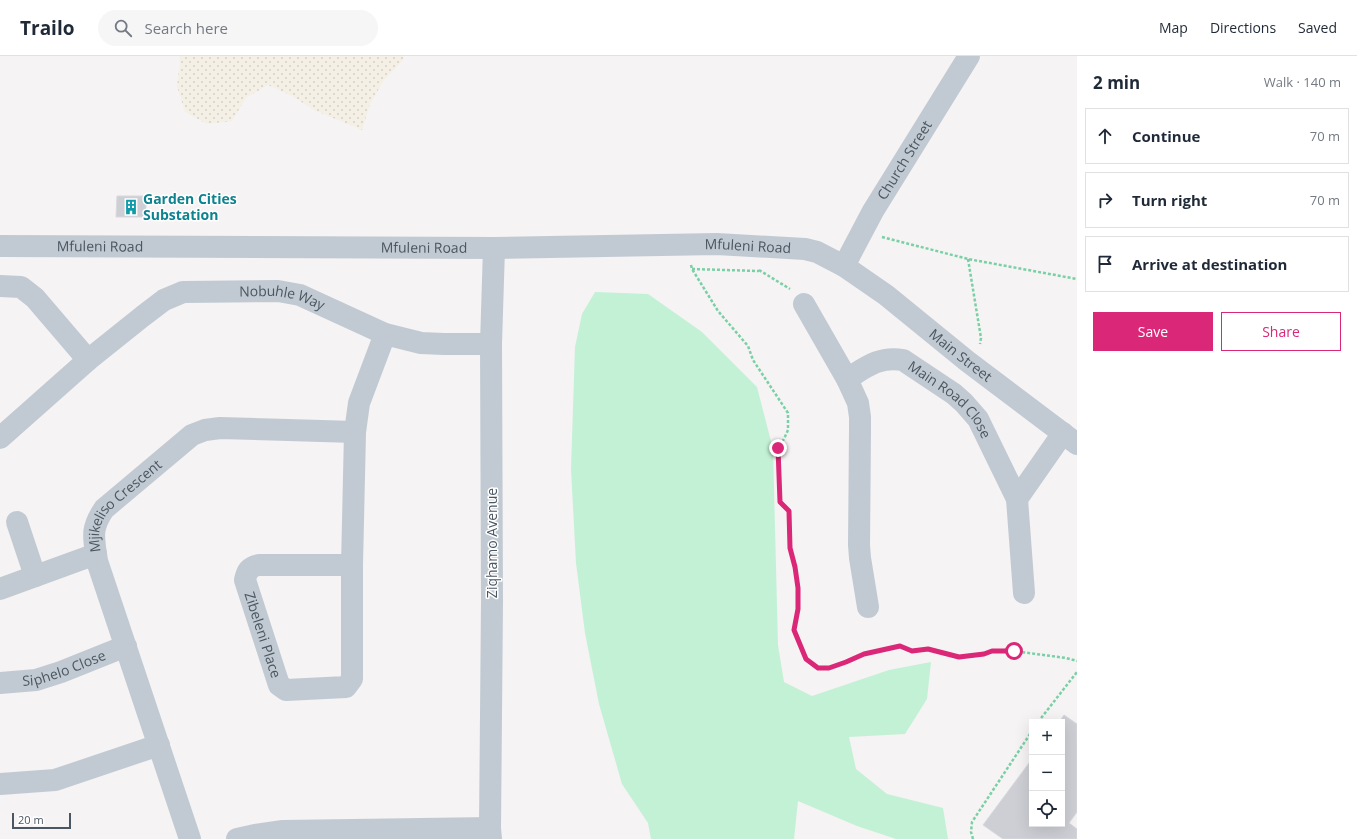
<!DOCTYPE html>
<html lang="en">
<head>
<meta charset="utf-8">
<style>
  :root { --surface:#fff; --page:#f6f6f7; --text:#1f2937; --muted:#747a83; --line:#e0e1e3; --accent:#db2777 }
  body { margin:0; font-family:"Open Sans",sans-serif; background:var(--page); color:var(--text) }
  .controls { position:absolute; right:12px; bottom:12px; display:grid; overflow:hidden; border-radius:0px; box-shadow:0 4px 16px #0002 }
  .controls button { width:36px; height:36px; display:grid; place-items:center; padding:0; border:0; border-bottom:1px solid var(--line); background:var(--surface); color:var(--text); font:20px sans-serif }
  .scale { position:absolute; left:12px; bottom:10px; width:59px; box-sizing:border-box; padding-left:4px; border:2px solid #4a5661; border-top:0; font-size:11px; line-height:14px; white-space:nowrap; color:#4a5661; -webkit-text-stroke:3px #fff; paint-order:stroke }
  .stop { position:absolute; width:12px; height:12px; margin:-9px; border:3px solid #db2777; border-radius:50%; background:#fff }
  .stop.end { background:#db2777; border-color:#fff; box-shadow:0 1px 4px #0008 }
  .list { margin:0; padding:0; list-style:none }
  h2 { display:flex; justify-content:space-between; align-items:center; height:52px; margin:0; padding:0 16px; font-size:17px }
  h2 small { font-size:13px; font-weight:400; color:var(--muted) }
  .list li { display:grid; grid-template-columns:26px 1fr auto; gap:12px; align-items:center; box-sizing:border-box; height:56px; margin:0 8px 8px; padding:0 8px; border:1px solid var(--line); border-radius:0px }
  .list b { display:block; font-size:15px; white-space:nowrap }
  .list em { font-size:13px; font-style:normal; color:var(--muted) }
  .actions { display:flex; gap:8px; padding:12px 16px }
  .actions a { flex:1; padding:9px 0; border:1px solid var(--accent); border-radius:0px; text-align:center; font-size:14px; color:var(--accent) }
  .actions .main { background:var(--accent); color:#fff }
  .icon { flex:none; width:22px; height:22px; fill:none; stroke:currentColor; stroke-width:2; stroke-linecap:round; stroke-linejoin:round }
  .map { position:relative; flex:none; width:1077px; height:783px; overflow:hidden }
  header { display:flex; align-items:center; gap:24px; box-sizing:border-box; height:56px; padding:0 20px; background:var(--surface); border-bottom:1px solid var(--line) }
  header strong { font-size:19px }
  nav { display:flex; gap:22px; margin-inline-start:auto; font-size:14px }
  .search { width:280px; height:36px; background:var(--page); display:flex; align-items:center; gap:10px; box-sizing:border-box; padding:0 14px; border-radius:22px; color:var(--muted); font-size:15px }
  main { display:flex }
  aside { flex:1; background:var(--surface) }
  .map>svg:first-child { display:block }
  .grass { fill:#c3f1d5 }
  .sand { fill:url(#sand-dots) }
  .building { fill:#cdcfd5; stroke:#d7d9de }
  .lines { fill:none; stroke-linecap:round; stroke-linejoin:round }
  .path { stroke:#7ad0a6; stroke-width:2.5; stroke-dasharray:3 2; stroke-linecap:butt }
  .minor { stroke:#c1cad2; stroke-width:22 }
  .route { stroke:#db2777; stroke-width:5 }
  .labels { text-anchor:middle; stroke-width:3; stroke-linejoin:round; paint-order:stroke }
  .street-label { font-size:14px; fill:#4a5661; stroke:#fff }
  .culture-label { font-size:14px; font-weight:bold; fill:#0d838f; stroke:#fff; text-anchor:start }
</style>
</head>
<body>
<header>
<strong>Trailo</strong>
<div class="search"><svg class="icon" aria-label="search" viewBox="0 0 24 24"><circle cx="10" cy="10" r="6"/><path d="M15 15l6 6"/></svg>Search here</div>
<nav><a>Map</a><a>Directions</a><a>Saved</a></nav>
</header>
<main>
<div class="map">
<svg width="1077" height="783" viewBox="0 0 1077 783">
  <defs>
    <pattern id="sand-dots" width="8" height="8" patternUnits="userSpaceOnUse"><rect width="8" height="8" fill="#f5f0e5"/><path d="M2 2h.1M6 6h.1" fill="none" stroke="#d4d0c7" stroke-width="1.8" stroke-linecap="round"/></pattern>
  </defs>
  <rect width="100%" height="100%" fill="#f5f3f3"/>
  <path class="grass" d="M 595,236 L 648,238 L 702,276 L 757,331 L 773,393 L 778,589 L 784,626 L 812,640 L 889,614 L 931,606 L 927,643 L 905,678 L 849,681 L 856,713 L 887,738 L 943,752 L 948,783 L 896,783 L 857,770 L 798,745 L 794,783 L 651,783 L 648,767 L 622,728 L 599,648 L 585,577 L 576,507 L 571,413 L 575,291 L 582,258 Z"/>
  <path class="sand" d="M 179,0 L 403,0 L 403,4 L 384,24 L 370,48 L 362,74 L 314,54 L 292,40 L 268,29 L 246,42 L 232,65 L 207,68 L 185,56 L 177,30 L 180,6 Z"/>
  <path class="building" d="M 117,140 L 146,140 L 146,161 L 116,161 Z
    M 1064,659 L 1077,668 L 1077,756 L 1069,767 L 1077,773 L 1077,783 L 1003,783 L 983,769 L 1032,703 L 1032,768 L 1062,768 L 1062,666 L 1059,666 Z"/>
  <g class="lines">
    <path class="path" d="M 882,181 L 968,203 L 1077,223
      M 968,203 L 981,282 L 980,288
      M 691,209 L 692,213 L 718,255 L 748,290 L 753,304 L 788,357 L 788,374 L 784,383 L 778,392 L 780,446 L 789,455 L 790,492 L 795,511 L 798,533 L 798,553 L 794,574 L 806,603 L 818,612 L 829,612 L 846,606 L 864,598 L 900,590 L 911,595 L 928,593 L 959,601 L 984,598 L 992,595 L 1006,594 L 1066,602 L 1077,605
      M 692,213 L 759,215
      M 759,214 L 790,233
      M 1038,666 L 1077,616
      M 973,783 L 971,776 L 972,766 L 1032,675"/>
    <g class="minor">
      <path id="s1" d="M 0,190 L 494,192 L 717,188 L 805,193 L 817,196 L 844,210 L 886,239 L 967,305 L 1077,388"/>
      <path id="s2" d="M 844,210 L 873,155 L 969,0"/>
      <path d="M 0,230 L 21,231 L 35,242 L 88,304"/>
      <path d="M 804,248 L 847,323 L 858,347 L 860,361 L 860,373 L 859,489 L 860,502 L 868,551"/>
      <path id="s3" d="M 847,323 C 866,311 879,300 903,304 L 954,338 L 964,347 L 978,363 L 1017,443 L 1024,537"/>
      <path id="s4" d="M 0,382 L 88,304 L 143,260 L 164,244 L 183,236 L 278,235 L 300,239 L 385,278 L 421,287 L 444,288 L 491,288"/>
      <path d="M 1017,443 L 1063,377"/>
      <path d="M 17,466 L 35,520"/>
      <path id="s5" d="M 352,509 L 259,509 C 249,511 247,515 245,524 L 279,629 L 286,634 L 346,631 L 352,623 L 352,509 L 355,376 L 359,347 L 385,278"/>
      <path d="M 0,533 L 96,498"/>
      <path id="s6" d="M 0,627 L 36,624 L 61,616 L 126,590"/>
      <path d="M 0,728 L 55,724 L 159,689"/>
      <path id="s7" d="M 190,783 L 97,505 C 94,482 90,474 104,453 L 192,379 L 205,374 L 220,372 L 355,376"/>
      <path d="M 237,783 L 255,779 L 283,775 L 490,772"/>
      <path d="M 491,783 L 490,772 L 492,546 L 491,288 L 494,192"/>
    </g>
  </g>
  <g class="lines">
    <path class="route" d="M 778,392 L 780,446 L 789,455 L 790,492 L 795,511 L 798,532 L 798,553 L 794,574 L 806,603 L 818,612 L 829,612 L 846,606 L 864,598 L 900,590 L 912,595 L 928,593 L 959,601 L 984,598 L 992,595 L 1014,595"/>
  </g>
  <defs>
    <symbol id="building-bare" viewBox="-9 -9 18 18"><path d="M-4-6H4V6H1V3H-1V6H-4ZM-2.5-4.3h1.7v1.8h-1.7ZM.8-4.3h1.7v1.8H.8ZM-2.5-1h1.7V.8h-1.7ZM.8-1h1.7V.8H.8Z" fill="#0f9aa8" stroke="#fff" stroke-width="2.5" paint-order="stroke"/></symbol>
  </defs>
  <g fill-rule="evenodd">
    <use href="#building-bare" x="120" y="140" width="22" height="22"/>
  </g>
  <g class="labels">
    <g class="street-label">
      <text dy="5" stroke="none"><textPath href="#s2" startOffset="122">Church Street</textPath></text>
      <text dy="5" stroke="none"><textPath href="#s1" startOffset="100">Mfuleni Road</textPath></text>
      <text dy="5" stroke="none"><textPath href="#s1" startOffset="748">Mfuleni Road</textPath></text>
      <text dy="5" stroke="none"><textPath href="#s1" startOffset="424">Mfuleni Road</textPath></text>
      <text dy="5" stroke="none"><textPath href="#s4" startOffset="335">Nobuhle Way</textPath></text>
      <text dy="5" stroke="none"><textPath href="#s1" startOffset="995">Main Street</textPath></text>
      <text dy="5" stroke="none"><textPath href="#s3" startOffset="123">Main Road Close</textPath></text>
      <text dy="5" stroke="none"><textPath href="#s7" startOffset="361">Mjikeliso Crescent</textPath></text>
      <text transform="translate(492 487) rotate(-90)" y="5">Ziqhamo Avenue</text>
      <text dy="5" stroke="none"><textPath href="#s5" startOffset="173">Zibeleni Place</textPath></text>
      <text dy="5" stroke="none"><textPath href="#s6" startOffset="66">Siphelo Close</textPath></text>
    </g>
    <g class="culture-label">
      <text x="143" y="148">Garden Cities<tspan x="143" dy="16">Substation</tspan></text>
    </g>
  </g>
</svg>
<div class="controls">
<button>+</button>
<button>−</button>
<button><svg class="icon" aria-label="locate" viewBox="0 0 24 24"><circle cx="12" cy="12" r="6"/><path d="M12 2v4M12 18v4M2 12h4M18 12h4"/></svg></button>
</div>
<div class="scale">20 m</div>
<div class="stop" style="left:1014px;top:595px"></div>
<div class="stop end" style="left:778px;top:392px"></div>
</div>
<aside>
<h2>2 min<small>Walk · 140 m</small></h2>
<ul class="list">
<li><svg class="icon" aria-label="ahead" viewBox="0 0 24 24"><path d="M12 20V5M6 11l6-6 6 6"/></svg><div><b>Continue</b></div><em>70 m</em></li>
<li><svg class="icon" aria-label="right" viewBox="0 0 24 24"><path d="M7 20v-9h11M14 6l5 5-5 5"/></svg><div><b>Turn right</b></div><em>70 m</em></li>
<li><svg class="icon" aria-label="arrive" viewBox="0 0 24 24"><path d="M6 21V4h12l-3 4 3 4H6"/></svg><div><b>Arrive at destination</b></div></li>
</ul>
<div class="actions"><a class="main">Save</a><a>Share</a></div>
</aside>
</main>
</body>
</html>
